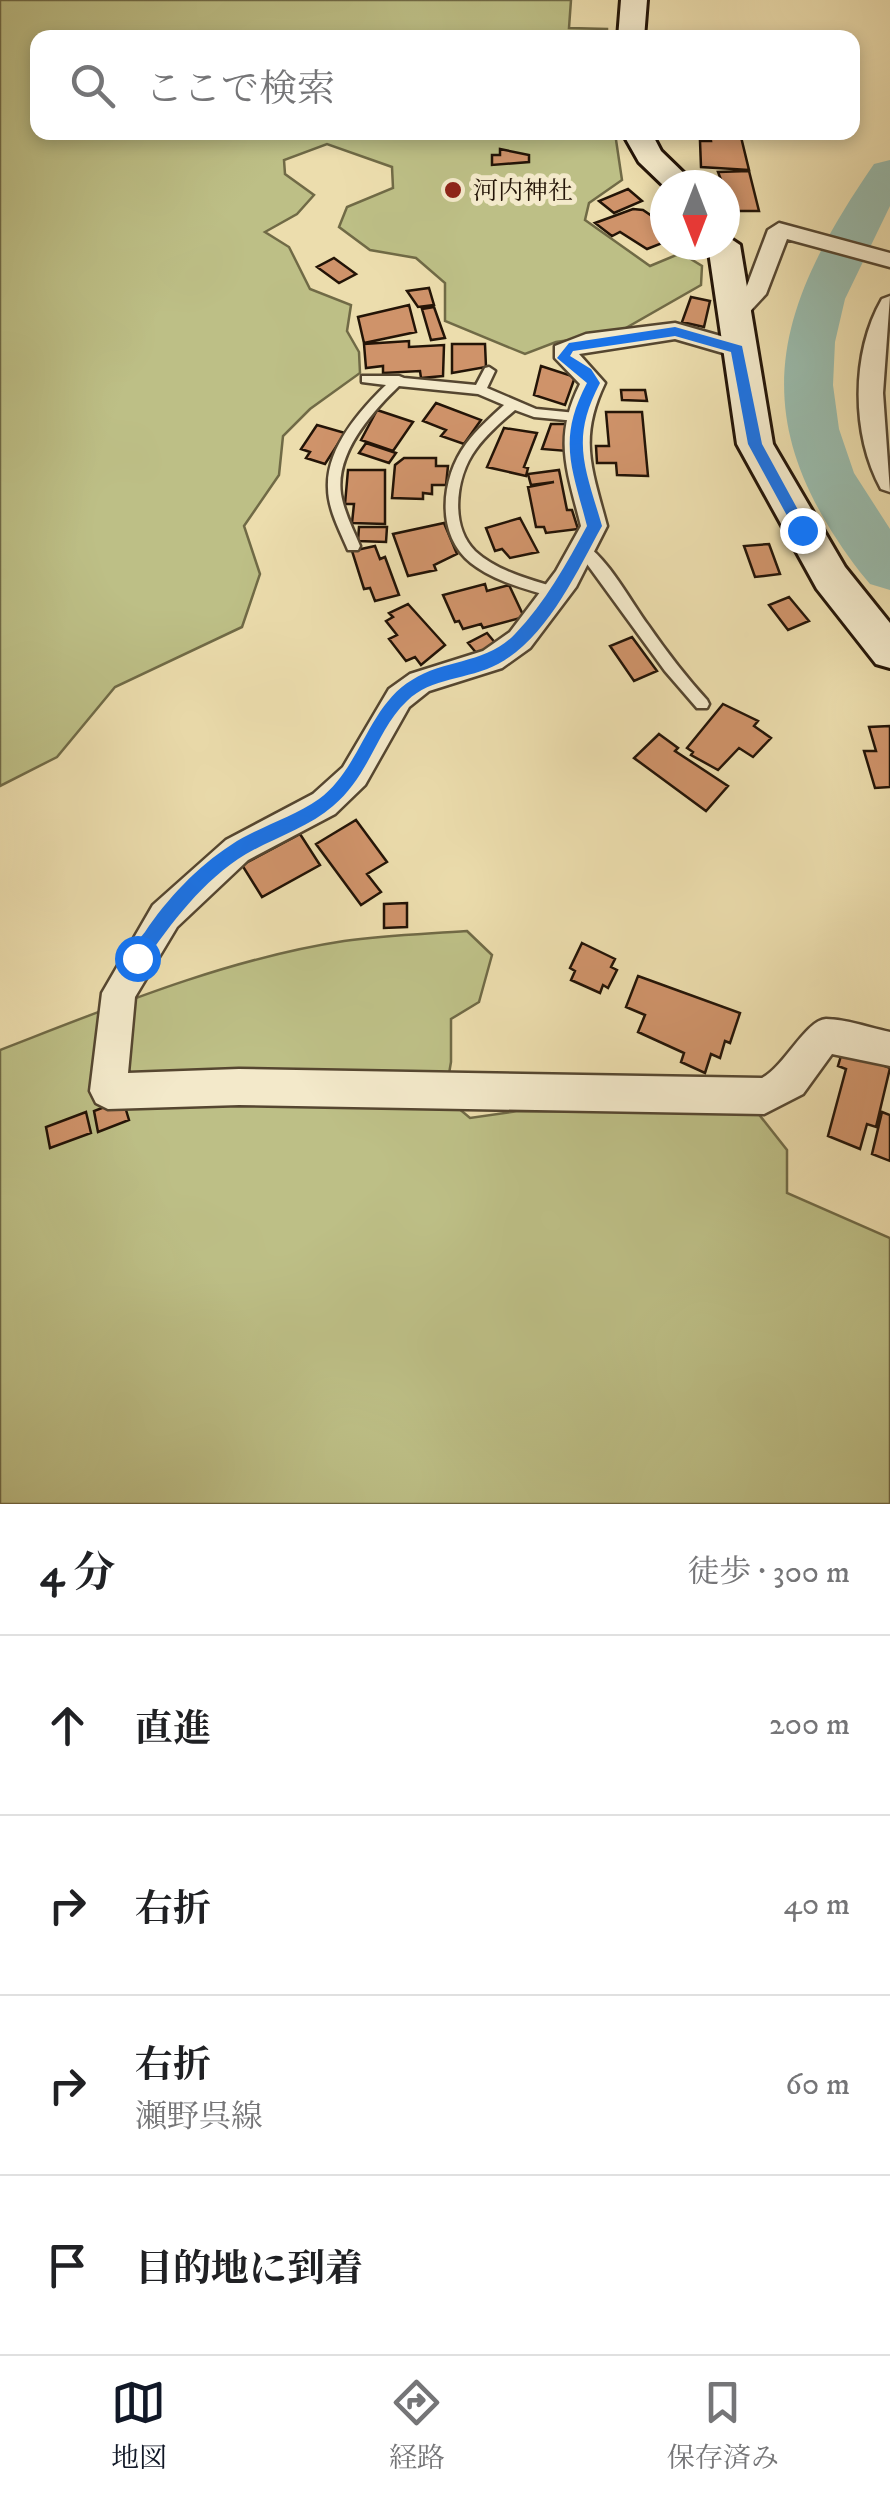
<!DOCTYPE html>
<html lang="ja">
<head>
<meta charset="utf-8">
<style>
  :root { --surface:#fff; --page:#f6f6f6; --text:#202124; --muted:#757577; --line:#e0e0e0; --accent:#111827 }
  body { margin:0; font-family:"IM FELL DW Pica","Noto Serif JP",serif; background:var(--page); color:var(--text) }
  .compass { position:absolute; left:650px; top:170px; width:90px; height:90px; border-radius:50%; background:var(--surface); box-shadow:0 5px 15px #0003; rotate:180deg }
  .stop { position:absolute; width:30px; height:30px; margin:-22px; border:8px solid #1a73e8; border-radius:50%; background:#fff }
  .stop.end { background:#1a73e8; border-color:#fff; box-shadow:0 2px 10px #0008 }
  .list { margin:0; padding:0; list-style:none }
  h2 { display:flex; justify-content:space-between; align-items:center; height:130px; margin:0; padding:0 40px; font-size:42px }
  h2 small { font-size:32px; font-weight:400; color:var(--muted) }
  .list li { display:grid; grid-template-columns:65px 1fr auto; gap:30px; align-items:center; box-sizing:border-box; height:180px; padding:0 40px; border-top:2px solid var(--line) }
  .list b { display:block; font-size:38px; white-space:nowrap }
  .list p { margin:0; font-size:32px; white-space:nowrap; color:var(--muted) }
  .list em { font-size:32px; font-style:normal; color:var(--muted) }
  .icon { flex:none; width:55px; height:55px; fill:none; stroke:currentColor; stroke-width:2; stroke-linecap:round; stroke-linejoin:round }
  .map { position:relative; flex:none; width:890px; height:1504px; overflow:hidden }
  .search { position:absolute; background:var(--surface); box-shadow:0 5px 15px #0003; left:30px; right:30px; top:30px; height:110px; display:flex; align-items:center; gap:25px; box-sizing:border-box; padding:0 35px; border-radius:20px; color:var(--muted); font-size:38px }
  .sheet { height:850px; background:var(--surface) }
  nav { display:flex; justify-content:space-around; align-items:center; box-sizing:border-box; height:140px; border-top:2px solid var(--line); background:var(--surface); font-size:28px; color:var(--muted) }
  nav a { display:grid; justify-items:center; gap:5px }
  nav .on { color:var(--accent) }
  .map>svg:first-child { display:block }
  .green { fill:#bdbf86; stroke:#706a46; stroke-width:2.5 }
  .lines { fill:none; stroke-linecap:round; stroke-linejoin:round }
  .river { fill:#99bbac; fill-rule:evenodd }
  .building { fill:#cf936a; stroke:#231407; stroke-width:2.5 }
  .service-casing { stroke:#554630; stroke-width:5 }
  .minor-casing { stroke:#554630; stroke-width:5 }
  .secondary-casing { stroke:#231407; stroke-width:6 }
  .service { fill:#f3e9ca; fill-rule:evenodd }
  .minor { fill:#f3e9ca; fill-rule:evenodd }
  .secondary { fill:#f3e9ca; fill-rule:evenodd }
  .route { fill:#1a73e8 }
  .poi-dot { fill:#8f2418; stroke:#f3e9ca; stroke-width:4 }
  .labels { text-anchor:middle; stroke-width:10; stroke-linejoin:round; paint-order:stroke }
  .far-poi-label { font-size:25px; fill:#231407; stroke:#f3e9ca; text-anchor:start }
</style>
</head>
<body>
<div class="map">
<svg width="890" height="1504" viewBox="0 0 890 1504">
  <rect width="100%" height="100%" fill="#ecddad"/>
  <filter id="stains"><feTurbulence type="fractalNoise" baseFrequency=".002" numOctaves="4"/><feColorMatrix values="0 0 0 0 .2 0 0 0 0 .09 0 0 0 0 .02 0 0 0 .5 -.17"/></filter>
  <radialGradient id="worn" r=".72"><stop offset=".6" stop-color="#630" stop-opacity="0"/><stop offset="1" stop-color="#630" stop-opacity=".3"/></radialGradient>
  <path class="green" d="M 0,0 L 571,0 L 569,28 L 607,29 L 607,37 L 38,38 L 38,132 L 615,133 L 622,180 L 589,203 L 585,220 L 650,266 L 681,253 L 702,266 L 701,285 L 617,333 L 556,342 L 525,354 L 445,321 L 445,283 L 416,258 L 370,250 L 339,227 L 347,207 L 393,188 L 392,167 L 327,144 L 284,160 L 285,174 L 314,195 L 297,214 L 265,232 L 289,247 L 310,289 L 351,305 L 347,331 L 359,352 L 360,373 L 310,409 L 283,436 L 279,475 L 244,526 L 260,574 L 242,627 L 115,687 L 57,757 L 0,786 Z
    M 467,931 L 492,955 L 479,1002 L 451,1019 L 451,1062 L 445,1097 L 470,1118 L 518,1111 L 757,1112 L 787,1150 L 787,1193 L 890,1238 L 890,1504 L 0,1504 L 0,1050 C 111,1007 226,959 344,941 C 385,935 426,934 467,931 Z"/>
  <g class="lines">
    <path class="river" d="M 890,160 L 890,206 L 845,299 L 835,342 L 833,385 L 839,429 L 854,473 L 890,529 L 890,590 L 870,584 L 860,572 C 743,419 772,312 874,164 Z"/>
  </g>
  <path class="building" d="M 710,135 L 741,137 L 749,170 L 701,167 L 700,141 L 711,141 Z
    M 500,149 L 529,155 L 529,162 L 492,165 L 492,155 L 500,155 Z
    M 749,171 L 759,211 L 733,211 L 718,172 Z
    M 628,189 L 642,201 L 614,213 L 599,201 Z
    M 633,209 L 643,210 L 665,225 L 665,242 L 647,249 L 620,232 L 612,236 L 595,223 Z
    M 334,258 L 356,274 L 339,283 L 317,267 Z
    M 429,288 L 434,305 L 418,307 L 407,291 Z
    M 691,297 L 710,301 L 704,327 L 682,322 Z
    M 409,305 L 416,332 L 364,343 L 358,317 Z
    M 434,307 L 445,338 L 431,340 L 422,309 Z
    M 409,341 L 409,347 L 444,345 L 443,376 L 421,378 L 420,371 L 383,373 L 383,366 L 366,368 L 364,344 Z
    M 452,344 L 485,344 L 486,367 L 452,373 Z
    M 541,366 L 575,377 L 565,405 L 534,395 Z
    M 621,390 L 645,390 L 647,401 L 622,400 Z
    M 436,403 L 481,420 L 464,444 L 441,436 L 446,430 L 423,421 Z
    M 377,410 L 413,422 L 393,451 L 361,440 Z
    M 606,412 L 642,412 L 648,476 L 617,475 L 616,463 L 597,463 L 596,446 L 609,446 Z
    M 551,424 L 569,424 L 567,451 L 542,449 Z
    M 317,425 L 345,433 L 325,464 L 306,458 L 310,452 L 301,449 Z
    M 504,428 L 537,433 L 524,467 L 528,468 L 526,476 L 487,467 Z
    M 366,443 L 396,453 L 389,463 L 359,453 Z
    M 404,458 L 436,458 L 436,466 L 448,466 L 446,485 L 432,485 L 432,494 L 423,493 L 423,499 L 392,498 L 395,465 Z
    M 348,470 L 385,470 L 385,524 L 352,523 L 354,504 L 345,504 Z
    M 559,470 L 567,510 L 572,510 L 578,529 L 546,533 L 544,527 L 536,527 L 528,487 L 554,482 L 531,485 L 528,474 Z
    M 520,518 L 538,552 L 510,558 L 502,549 L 495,551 L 486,528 Z
    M 444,523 L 457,554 L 434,565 L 436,570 L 408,576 L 393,534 Z
    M 359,527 L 387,527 L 386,542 L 358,541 Z
    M 769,544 L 780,574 L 755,577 L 744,546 Z
    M 375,546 L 380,559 L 385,557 L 399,595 L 375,601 L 370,588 L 364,589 L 352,551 Z
    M 485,584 L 487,591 L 509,585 L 524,617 L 483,628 L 481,624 L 463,629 L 459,621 L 455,622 L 443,595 Z
    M 789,597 L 809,621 L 788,630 L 769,605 Z
    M 408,604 L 445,645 L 421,665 L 415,657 L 406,661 L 389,639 L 397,635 L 386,621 L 393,617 L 389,613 Z
    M 487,633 L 497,645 L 478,655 L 468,643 Z
    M 632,637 L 657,671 L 634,681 L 610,646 Z
    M 723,704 L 758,721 L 754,726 L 771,738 L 753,757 L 739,748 L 718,770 L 691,755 L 693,752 L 687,748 Z
    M 890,726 L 890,787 L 875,788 L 864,751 L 876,751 L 869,727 Z
    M 659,734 L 678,748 L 675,751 L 728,786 L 706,811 L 634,758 Z
    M 356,820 L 387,862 L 367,874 L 381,892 L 361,905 L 316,844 Z
    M 300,834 L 320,865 L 262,897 L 242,865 Z
    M 407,903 L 407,927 L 384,928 L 384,904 Z
    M 582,943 L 615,959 L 611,967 L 617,970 L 608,988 L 603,985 L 600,993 L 571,980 L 575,971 L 570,968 Z
    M 638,976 L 740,1013 L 730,1043 L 725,1041 L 720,1058 L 711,1054 L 705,1073 L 681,1062 L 684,1053 L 638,1032 L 645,1015 L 626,1007 Z
    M 843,1049 L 890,1068 L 876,1127 L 867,1124 L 860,1149 L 828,1136 L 846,1069 L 838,1066 Z
    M 123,1100 L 129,1120 L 98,1132 L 94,1111 Z
    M 86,1112 L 91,1133 L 50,1148 L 46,1127 Z
    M 882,1112 L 890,1115 L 890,1161 L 872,1154 Z"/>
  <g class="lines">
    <defs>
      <path id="service" d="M 489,367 L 495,371 L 487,388 L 536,409 L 576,413 L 582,417 L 576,421 L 534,417 L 515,410 C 501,422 487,434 476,449 C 456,476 449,525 475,551 C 498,572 532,580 561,589 L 563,593 L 556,598 C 527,589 495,582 471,563 C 435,534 441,478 466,444 C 477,429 491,417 504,405 L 478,394 L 399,386 C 372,412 335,453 341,494 C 344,512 353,529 360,546 L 358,550 L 348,550 C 340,531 328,509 328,488 C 326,449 359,411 386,385 L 362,382 L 362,376 L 399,376 L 404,378 L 476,385 L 485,368 Z
        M 584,544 C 607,557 631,602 648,625 C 666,651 685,676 707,700 L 709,704 L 707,708 L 697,708 L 665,671 L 579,553 L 577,549 Z"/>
      <path id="minor" d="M 779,223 L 890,253 L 890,267 L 787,239 L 766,294 L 741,321 L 725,321 L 721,316 L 745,291 L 768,230 Z
        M 890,296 L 883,393 L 890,492 L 881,489 C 851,434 851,353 882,299 Z
        M 675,323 L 745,343 L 749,349 L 737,357 L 675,339 L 579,354 L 605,383 C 578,439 592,469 607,526 L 576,587 L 530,648 L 502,668 L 429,691 L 409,707 L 365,785 L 335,814 L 248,860 L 177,927 L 135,997 L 128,1073 L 239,1069 L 762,1078 C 784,1067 806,1020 826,1019 C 846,1019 870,1028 890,1032 L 890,1066 L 832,1054 L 803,1094 L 764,1114 L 239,1105 L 108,1109 L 96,1103 L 90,1091 L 102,993 L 153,905 L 226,840 L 313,794 L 343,767 L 389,689 L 410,674 L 483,651 L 510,632 L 556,571 L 581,526 C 567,470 553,438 580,384 L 555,358 L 555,346 L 586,334 Z"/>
      <path id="secondary" d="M 621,0 L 647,0 L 644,38 L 618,38 Z
        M 622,132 L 651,132 L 661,151 L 696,185 L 665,187 L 639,162 Z
        M 725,235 L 740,245 L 773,444 L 845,567 L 890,623 L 890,668 L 876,664 L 817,589 L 737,444 L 708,245 L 725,245 Z"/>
    </defs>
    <use href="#service" class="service-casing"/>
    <use href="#minor" class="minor-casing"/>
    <use href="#secondary" class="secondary-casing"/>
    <use href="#service" class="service"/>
    <use href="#minor" class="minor"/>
    <use href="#secondary" class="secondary"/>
  </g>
  <path class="route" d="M 675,327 L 742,346 L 762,444 L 809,530 L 807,534 L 797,534 L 748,444 L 731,352 L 675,336 L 573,351 L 570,356 L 591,369 L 600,383 C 570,440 585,467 602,526 C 576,573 547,638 498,664 C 468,680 431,677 407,701 C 377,729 370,775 333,806 C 309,827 274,838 246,854 C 203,880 171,923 143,964 L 130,964 C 127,952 137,942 145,932 C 167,899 197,867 231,845 C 258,827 292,818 319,799 C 361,768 368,706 412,680 C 445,659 487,664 515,634 C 545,603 567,563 587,526 C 572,467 557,440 587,383 L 557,358 L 569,343 Z"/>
  <circle class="poi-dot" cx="453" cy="190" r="10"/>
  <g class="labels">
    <g class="far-poi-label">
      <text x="473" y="199">河内神社</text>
    </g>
  </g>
  <rect width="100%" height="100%" filter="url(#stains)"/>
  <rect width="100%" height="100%" fill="url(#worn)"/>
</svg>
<svg class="compass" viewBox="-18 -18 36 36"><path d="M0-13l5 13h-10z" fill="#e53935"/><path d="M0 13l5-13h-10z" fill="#757577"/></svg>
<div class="stop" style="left:137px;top:958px"></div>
<div class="stop end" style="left:802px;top:530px"></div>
<div class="search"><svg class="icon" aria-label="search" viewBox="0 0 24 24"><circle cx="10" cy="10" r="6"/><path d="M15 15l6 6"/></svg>ここで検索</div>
</div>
<section class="sheet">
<h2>4 分<small>徒歩 · 300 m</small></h2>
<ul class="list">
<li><svg class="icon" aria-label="ahead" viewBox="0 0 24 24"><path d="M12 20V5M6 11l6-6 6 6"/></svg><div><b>直進</b></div><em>200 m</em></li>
<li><svg class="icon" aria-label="right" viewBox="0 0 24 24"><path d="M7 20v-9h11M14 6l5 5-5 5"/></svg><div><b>右折</b></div><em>40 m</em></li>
<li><svg class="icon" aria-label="right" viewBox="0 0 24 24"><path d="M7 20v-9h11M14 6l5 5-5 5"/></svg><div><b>右折</b><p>瀬野呉線</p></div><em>60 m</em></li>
<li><svg class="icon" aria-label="arrive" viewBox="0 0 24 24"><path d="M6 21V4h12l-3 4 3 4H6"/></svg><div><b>目的地に到着</b></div></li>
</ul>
</section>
<nav>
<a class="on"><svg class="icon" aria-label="map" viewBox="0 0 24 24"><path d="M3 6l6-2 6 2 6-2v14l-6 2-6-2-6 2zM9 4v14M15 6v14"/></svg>地図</a>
<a><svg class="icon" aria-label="directions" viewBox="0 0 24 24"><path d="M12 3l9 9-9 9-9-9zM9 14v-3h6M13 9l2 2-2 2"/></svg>経路</a>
<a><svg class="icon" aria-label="saved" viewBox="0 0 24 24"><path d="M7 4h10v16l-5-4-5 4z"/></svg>保存済み</a>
</nav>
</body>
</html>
